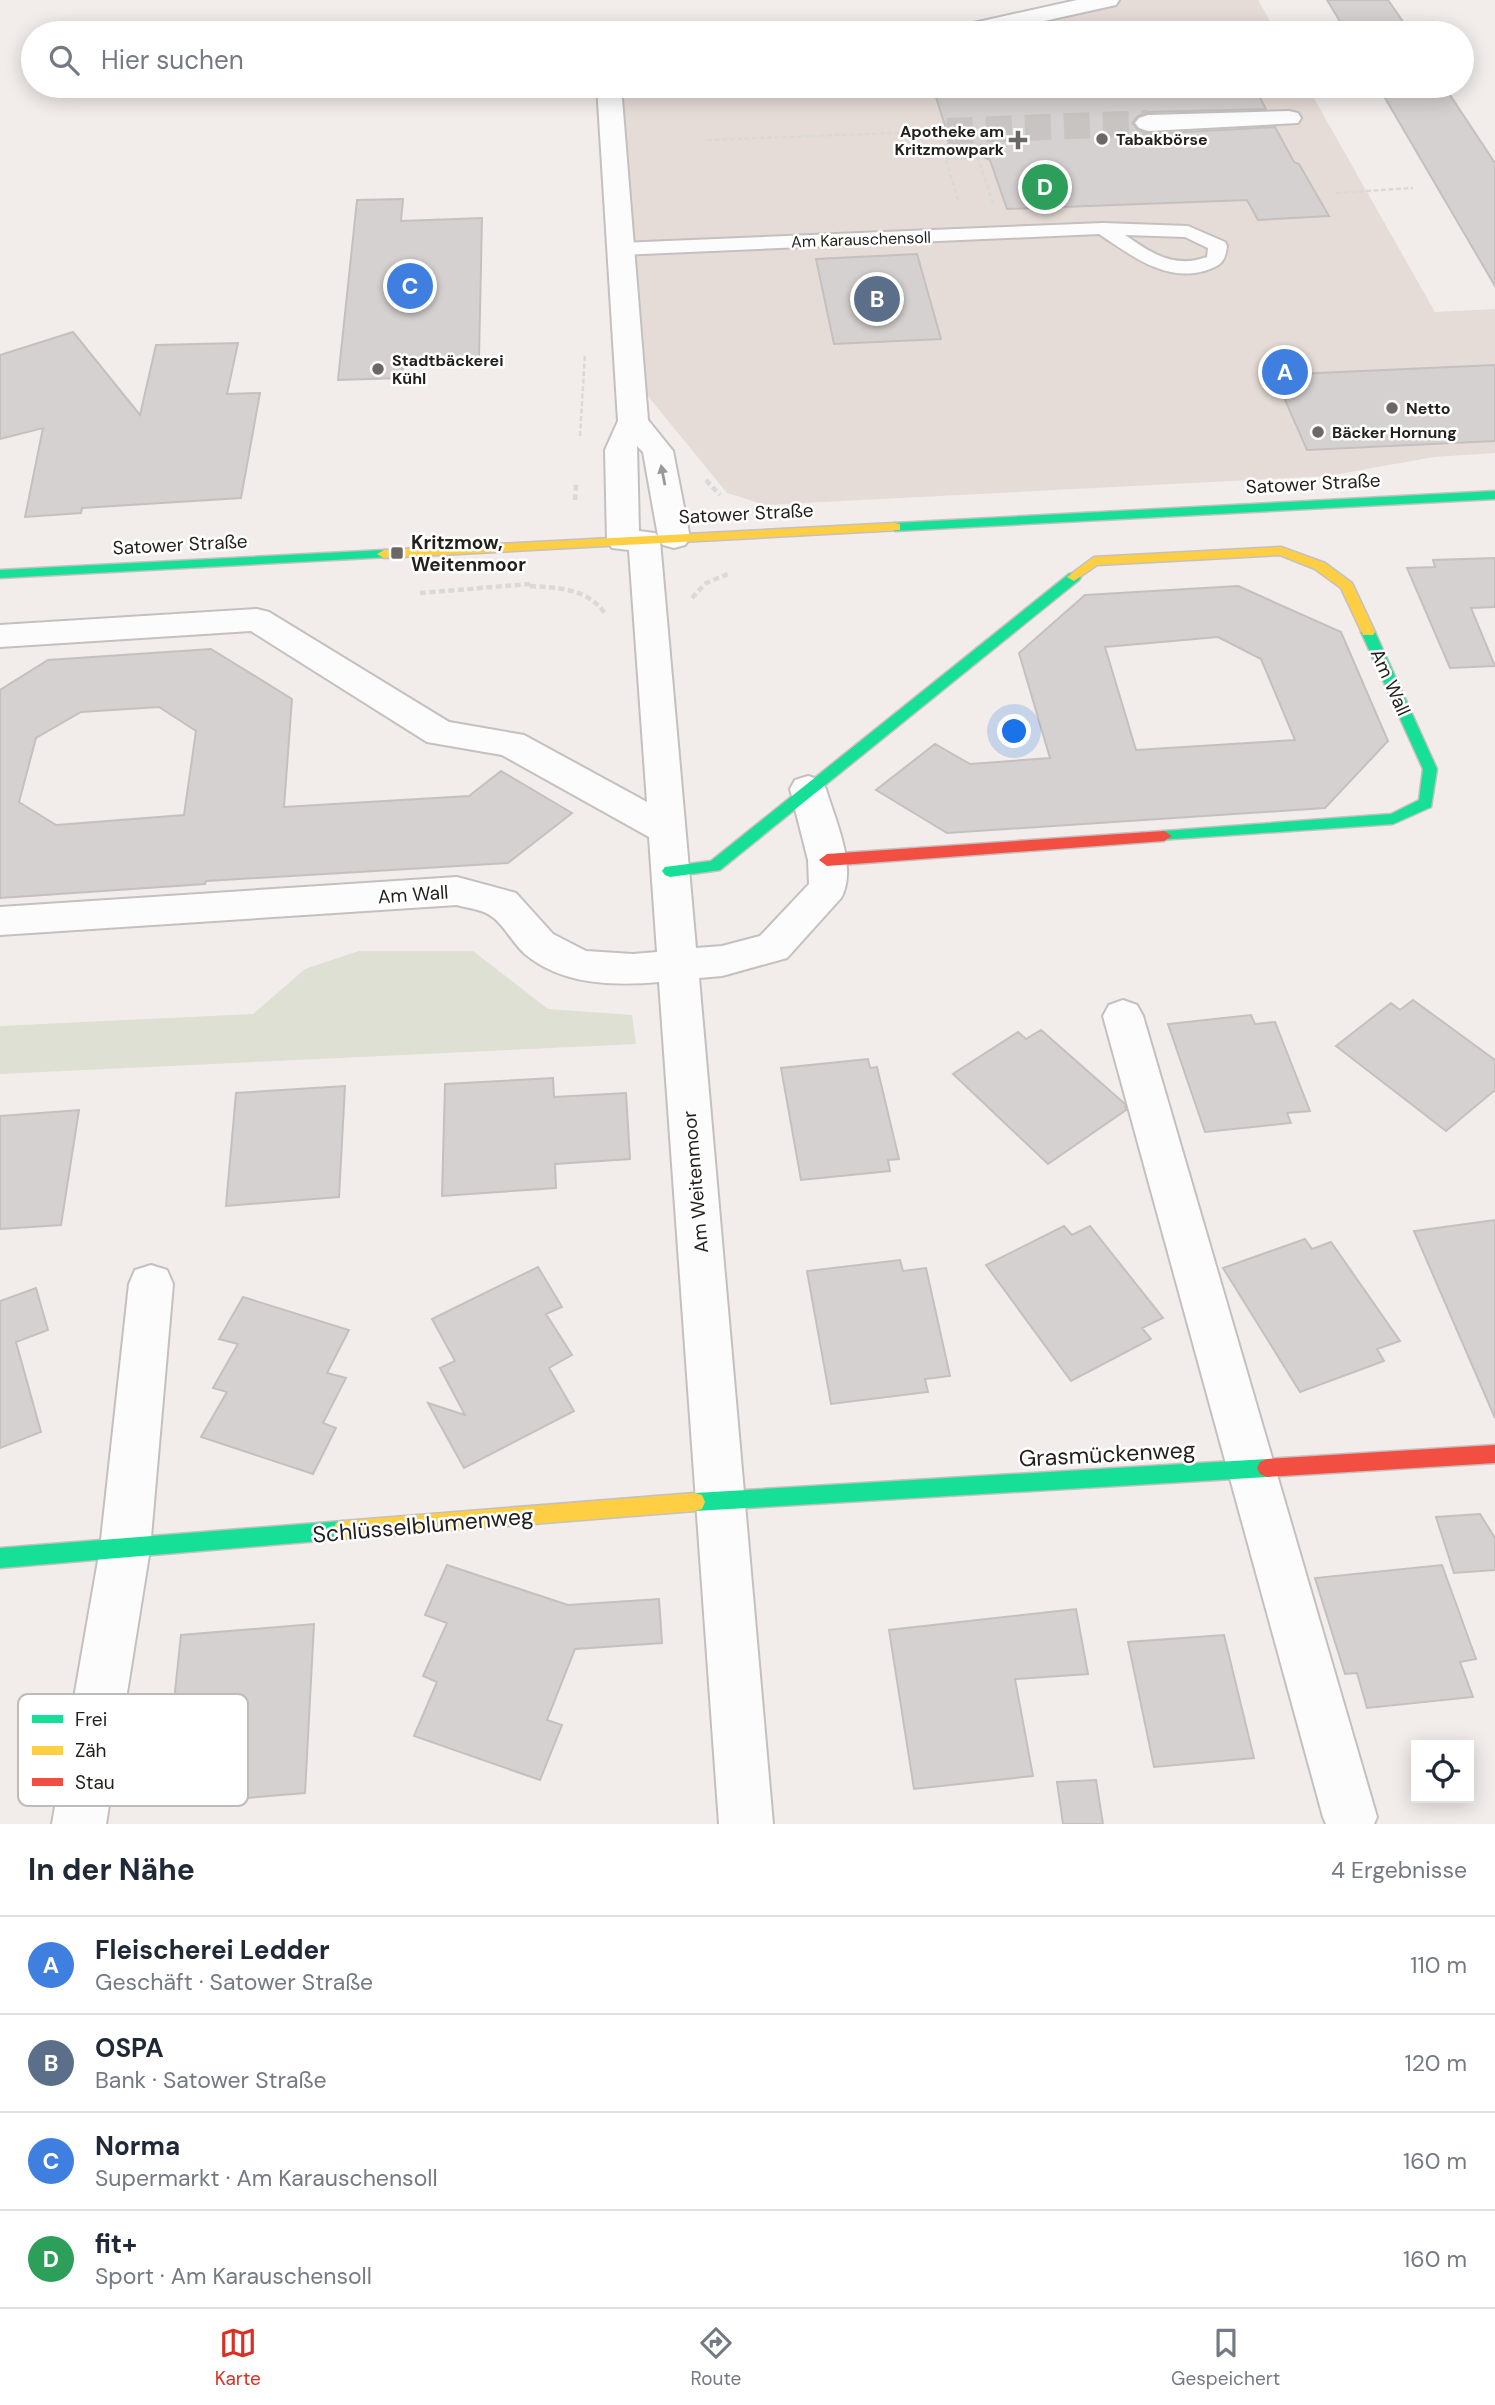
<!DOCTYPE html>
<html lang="de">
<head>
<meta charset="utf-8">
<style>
  :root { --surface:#fff; --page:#f2f2f3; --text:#1f2937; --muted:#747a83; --line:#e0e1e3; --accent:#d93025 }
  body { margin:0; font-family:"DM Sans",sans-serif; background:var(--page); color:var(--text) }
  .controls { position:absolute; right:21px; bottom:21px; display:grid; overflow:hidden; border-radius:0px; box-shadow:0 4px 18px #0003 }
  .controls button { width:63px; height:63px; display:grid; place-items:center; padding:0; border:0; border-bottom:2px solid var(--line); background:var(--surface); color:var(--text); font:35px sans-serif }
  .you { position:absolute; left:1015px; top:732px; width:24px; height:24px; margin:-18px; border:5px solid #fff; border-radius:50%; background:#1a73e8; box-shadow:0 0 0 10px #1a73e833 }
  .badge { display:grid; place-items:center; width:46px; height:46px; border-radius:50%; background:var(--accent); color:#fff; font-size:23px; font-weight:700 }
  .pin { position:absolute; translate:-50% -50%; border:4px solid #fff; box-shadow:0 2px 7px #0006 }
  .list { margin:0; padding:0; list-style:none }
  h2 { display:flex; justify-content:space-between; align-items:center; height:91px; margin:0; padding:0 28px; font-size:30px }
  h2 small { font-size:23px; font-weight:400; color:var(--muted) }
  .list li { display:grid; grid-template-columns:46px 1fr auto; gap:21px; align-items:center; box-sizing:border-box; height:98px; padding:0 28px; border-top:2px solid var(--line) }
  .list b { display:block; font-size:26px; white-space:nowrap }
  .list p { margin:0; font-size:23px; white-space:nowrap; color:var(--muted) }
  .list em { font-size:23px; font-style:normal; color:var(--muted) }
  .icon { flex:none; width:38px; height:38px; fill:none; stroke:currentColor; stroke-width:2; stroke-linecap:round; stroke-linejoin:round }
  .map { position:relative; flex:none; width:1495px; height:1824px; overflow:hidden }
  .search { position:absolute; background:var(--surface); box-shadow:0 4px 18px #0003; left:21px; right:21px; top:21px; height:77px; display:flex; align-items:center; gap:18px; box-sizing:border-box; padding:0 24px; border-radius:38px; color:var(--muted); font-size:26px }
  .sheet { height:483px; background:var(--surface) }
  nav { display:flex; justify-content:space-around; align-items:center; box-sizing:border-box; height:98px; border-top:2px solid var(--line); background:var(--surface); font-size:19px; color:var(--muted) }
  nav a { display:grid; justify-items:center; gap:4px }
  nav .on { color:var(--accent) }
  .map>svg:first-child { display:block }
  .built { fill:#e6dcd7 }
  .green { fill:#dde0d2 }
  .building { fill:#d5d1d0; stroke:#c4c0bf; stroke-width:2; fill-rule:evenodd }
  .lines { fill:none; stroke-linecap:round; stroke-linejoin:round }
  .street-tunnel { stroke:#c8c4c2; stroke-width:26; stroke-dasharray:26 13; stroke-linecap:butt }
  .lane-casing { stroke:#c4c0bf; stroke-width:4 }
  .street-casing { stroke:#c4c0bf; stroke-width:4 }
  .fast-casing { stroke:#c4c0bf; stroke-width:3 }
  .slow-casing { stroke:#c4c0bf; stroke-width:3 }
  .jam-casing { stroke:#c4c0bf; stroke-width:3 }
  .path-far1 { stroke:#dad9d7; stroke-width:2.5; stroke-dasharray:5 2.5; stroke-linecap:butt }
  .path { stroke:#dad9d7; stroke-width:4.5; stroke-dasharray:6 3.5; stroke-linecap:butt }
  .lane { fill:#fdfcfc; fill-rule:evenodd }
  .street { fill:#fdfcfc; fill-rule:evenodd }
  .fast { fill:#16e098; fill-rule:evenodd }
  .slow { fill:#ffcf43; fill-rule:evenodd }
  .jam { fill:#f24e42; fill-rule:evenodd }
  .oneway { fill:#9a9998 }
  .poi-dot { fill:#6b6765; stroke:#fff; stroke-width:2.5 }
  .labels { text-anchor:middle; stroke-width:5; stroke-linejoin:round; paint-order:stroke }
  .far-poi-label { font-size:16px; font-weight:bold; fill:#221f1d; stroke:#fff; text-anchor:start }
  .far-street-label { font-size:16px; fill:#221f1d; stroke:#fff }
  .street-label { font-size:19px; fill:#221f1d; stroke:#fff }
  .poi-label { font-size:19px; font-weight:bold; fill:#221f1d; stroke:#fff; text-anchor:start }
  .near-street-label { font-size:23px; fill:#221f1d; stroke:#fff }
  .key { fill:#fff; stroke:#bdbcbb; stroke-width:2 }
  .key-label { font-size:19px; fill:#221f1d }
</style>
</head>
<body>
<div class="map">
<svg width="1495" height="1824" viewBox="0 0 1495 1824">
  <rect width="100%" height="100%" fill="#f2edeb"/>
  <path class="built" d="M 1108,0 L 1258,0 L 1277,33 L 959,33 Z
    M 609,86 L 1307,86 L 1435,312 L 1495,309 L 1495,453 L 1434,457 L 1328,476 L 766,505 L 727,493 L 629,373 Z"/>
  <path class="green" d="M 359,951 L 473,951 L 548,1009 L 632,1015 L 636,1044 L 0,1074 L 0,1026 L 253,1014 L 305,969 Z"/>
  <path class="building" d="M 1327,0 L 1388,0 L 1411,33 L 1347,33 Z
    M 939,86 L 1254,86 L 1266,109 L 1148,112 L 1138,116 L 1132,123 L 1138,130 L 1148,134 L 1275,127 L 1294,162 L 1299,164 L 1329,216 L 1258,220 L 1247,200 L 1007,209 L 990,160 L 950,141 L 934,91 L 941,91 Z
    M 1378,86 L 1444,86 L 1495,163 L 1495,286 Z
    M 403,199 L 401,221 L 482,218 L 479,357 L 403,360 L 402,378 L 338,380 L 357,200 Z
    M 917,254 L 941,339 L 834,344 L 816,259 Z
    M 73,332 L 140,415 L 156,345 L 238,343 L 227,394 L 260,393 L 241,498 L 82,508 L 81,513 L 25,517 L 43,428 L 0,439 L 0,355 Z
    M 1495,365 L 1495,441 L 1307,450 L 1274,375 Z
    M 1495,558 L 1495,607 L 1471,608 L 1495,666 L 1450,668 L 1407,568 L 1435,567 L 1433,560 Z
    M 1238,586 L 1341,632 L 1388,741 L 1325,808 L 947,833 L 876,790 L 935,744 L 970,764 L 1050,758 L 1019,653 L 1085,595 ZM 1218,637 L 1261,659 L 1295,740 L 1136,750 L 1105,647 Z
    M 211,649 L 292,699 L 284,807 L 469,796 L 501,771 L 572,813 L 508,863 L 206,881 L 205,884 L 0,898 L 0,690 L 48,660 ZM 159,707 L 196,731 L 184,815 L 56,825 L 19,802 L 36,738 L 81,712 Z
    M 1413,1000 L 1495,1060 L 1495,1090 L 1446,1131 L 1336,1046 L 1391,1003 L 1400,1010 Z
    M 1251,1015 L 1255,1024 L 1275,1022 L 1310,1111 L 1287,1113 L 1291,1123 L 1205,1132 L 1168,1024 Z
    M 1041,1030 L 1125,1104 L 1126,1110 L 1048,1164 L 953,1074 L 1018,1032 L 1026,1039 Z
    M 868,1059 L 870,1068 L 877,1067 L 899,1159 L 888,1160 L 890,1171 L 801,1180 L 781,1068 Z
    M 553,1078 L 554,1097 L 626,1093 L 630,1159 L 555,1164 L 556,1188 L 442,1196 L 445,1084 Z
    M 345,1086 L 339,1197 L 226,1206 L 236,1093 Z
    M 79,1110 L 61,1225 L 0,1229 L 0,1116 Z
    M 1495,1220 L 1495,1418 L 1414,1231 Z
    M 1064,1226 L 1072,1235 L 1090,1226 L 1163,1318 L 1142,1328 L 1151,1339 L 1071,1381 L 986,1265 Z
    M 1305,1239 L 1312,1249 L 1331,1242 L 1400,1341 L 1377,1349 L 1384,1361 L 1300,1392 L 1223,1268 Z
    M 900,1260 L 903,1271 L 926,1268 L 950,1376 L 925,1379 L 928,1392 L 831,1404 L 807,1271 Z
    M 538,1267 L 562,1307 L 546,1314 L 572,1355 L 549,1368 L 574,1411 L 464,1468 L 428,1403 L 465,1415 L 440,1368 L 455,1361 L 432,1319 Z
    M 36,1288 L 48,1330 L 16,1342 L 41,1432 L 0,1448 L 0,1301 Z
    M 243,1297 L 349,1330 L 327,1373 L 346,1378 L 323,1423 L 336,1428 L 313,1474 L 201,1437 L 227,1392 L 213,1388 L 238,1344 L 219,1339 Z
    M 1480,1514 L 1495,1538 L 1495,1570 L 1454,1573 L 1436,1517 Z
    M 447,1565 L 568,1605 L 659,1599 L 662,1643 L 575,1649 L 547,1720 L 562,1725 L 540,1780 L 414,1736 L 437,1682 L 423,1676 L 447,1623 L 425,1615 Z
    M 1442,1565 L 1476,1659 L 1460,1662 L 1473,1697 L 1367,1708 L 1357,1673 L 1345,1674 L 1315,1578 Z
    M 1076,1609 L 1088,1674 L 1015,1679 L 1033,1776 L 914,1789 L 889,1630 Z
    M 314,1624 L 305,1793 L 163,1805 L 181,1635 Z
    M 1224,1635 L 1254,1758 L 1154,1767 L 1128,1642 Z
    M 1096,1780 L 1103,1824 L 1063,1824 L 1057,1782 Z"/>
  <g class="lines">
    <path class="street-tunnel" d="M 947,131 L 1148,123"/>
    <defs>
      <path id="lane" d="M 1103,223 L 1188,226 L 1225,242 L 1227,246 C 1225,263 1220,266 1204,271 C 1164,282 1131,255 1099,234 L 620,255 L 611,249 L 620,243 ZM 1125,235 L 1185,237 L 1208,248 L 1207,257 C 1174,269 1151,253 1125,235 Z"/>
      <path id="street" d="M 1077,0 L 1119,0 L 1116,5 L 990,33 L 947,33 L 951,28 Z
        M 597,86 L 621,86 L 648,420 L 673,451 L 690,538 L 685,545 L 674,548 L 663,545 L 660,541 L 696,948 L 722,946 L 760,936 L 809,884 L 808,860 L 790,789 L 795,780 L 808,776 L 821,780 L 826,789 C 835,820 858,868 841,898 L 787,958 L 722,976 L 699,978 L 773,1824 L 719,1824 L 659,982 C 613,986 562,985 525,954 C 512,943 503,922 488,914 C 480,909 466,908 457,905 L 0,935 L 0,907 L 457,877 L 516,893 L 553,934 L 586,951 L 633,954 L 657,952 L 649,837 L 502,755 L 427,742 L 251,631 L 0,647 L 0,625 L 257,609 L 269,612 L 449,722 L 524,735 L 647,802 L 629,550 L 612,548 L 607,541 L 605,450 L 618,421 ZM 637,446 L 643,452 L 658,536 L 655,533 L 639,531 Z
        M 1289,111 L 1298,113 L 1301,118 L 1298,123 L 1148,131 L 1139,128 L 1135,123 L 1139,118 L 1148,115 Z
        M 1123,1000 L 1137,1005 L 1143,1016 L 1377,1817 L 1374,1824 L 1326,1824 L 1323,1817 L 1103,1016 L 1109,1005 Z
        M 151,1265 L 167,1270 L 173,1284 L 150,1549 L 106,1824 L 52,1824 L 100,1549 L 129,1284 L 135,1270 Z"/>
      <path id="fast" d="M 1495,491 L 1495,499 L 895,531 L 888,527 L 895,523 Z
        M 384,550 L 389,551 L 389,557 L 0,578 L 0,570 Z
        M 1074,573 L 1081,577 L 1079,580 L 720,870 L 670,877 L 665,875 L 662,871 L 665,867 L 711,861 L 1069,574 Z
        M 1368,628 L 1375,632 L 1437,769 L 1431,807 L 1393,824 L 1159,840 L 1156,836 L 1164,831 L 1391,814 L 1419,800 L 1423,769 L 1361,632 Z
        M 1267,1459 L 1274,1462 L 1277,1468 L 1274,1474 L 1267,1477 L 695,1511 L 688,1509 L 685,1502 L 688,1495 L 695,1493 Z
        M 343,1521 L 350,1523 L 353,1530 L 350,1537 L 343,1539 L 0,1568 L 0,1548 Z"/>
      <path id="slow" d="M 895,523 L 900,524 L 900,530 L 384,558 L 377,554 L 384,550 Z
        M 1281,547 L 1325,563 L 1352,583 L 1375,632 L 1373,635 L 1363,635 L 1341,588 L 1315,569 L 1280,555 L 1097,565 L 1074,581 L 1067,577 L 1094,557 Z
        M 695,1493 L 702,1495 L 705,1502 L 702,1509 L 695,1511 L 343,1539 L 336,1537 L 333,1530 L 336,1523 L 343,1521 Z"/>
      <path id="jam" d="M 1164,831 L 1172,836 L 1164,841 L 827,866 L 819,860 L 827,854 Z
        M 1495,1445 L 1495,1463 L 1267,1477 L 1260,1474 L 1257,1468 L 1260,1462 L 1267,1459 Z"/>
    </defs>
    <use href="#lane" class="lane-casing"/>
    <use href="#street" class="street-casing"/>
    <use href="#fast" class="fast-casing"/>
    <use href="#slow" class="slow-casing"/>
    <use href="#jam" class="jam-casing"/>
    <path class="path-far1" d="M 937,131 L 959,203
      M 707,140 L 947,131
      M 946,159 L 978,158 L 993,203
      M 1336,193 L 1413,188
      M 580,436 L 585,354"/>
    <path class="path" d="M 706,480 L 720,495
      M 575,500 L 576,483
      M 530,586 C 560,588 588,588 606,615
      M 420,593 L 530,584
      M 692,598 L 706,583 L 728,574"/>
    <use href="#lane" class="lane"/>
    <use href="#street" class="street"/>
    <use href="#fast" class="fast"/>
    <use href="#slow" class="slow"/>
    <use href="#jam" class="jam"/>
  </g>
  <defs><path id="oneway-solid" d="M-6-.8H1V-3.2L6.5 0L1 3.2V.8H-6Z" transform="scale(1.75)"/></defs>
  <use class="oneway" href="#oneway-solid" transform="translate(663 475) rotate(-101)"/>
  <g class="poi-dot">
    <circle cx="1102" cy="139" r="7"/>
    <path d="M1014.5 129.5h7v7h7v7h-7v7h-7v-7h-7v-7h7z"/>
    <circle cx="378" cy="369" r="7"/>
    <circle cx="1392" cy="408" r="7"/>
    <circle cx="1318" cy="432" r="7"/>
    <rect x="390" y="546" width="14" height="14" rx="3.5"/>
  </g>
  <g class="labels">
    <g class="far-poi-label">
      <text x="1004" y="137" text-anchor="end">Apotheke am<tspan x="1004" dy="18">Kritzmowpark</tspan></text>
      <text x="1116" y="145">Tabakbörse</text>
      <text x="392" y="366">Stadtbäckerei<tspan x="392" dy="18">Kühl</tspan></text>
      <text x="1406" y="414">Netto</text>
      <text x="1332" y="438">Bäcker Hornung</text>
    </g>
    <g class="far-street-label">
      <text transform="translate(861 239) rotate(-2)" y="6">Am Karauschensoll</text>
    </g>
    <g class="street-label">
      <text transform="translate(1313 483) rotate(-3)" y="7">Satower Straße</text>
      <text transform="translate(746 513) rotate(-3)" y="7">Satower Straße</text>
      <text transform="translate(180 544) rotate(-3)" y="7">Satower Straße</text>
      <text transform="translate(1391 682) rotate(66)" y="7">Am Wall</text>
      <text transform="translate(413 894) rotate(-4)" y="7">Am Wall</text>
      <text transform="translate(695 1182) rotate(-95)" y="7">Am Weitenmoor</text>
    </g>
    <g class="poi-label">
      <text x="411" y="549">Kritzmow,<tspan x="411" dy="22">Weitenmoor</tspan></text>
    </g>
    <g class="near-street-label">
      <text transform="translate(1107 1454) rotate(-3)" y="8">Grasmückenweg</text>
      <text transform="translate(423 1525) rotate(-5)" y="8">Schlüsselblumenweg</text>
    </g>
  </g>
  <rect x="18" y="1694" width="230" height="112" rx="10" class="key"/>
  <rect x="32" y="1715" width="31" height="8" fill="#16e098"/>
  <rect x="32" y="1746" width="31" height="9" fill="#ffcf43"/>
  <rect x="32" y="1778" width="31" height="8" fill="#f24e42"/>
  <g class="key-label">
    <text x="75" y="1726">Frei</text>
    <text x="75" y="1757">Zäh</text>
    <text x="75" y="1789">Stau</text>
  </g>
</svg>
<div class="controls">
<button><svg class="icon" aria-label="locate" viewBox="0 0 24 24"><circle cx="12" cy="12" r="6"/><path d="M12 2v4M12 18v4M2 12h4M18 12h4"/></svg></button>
</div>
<div class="you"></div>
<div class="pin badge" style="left:1285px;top:372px;background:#3f7fe0">A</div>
<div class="pin badge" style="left:877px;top:299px;background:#5c6f8a">B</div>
<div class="pin badge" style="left:410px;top:286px;background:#3f7fe0">C</div>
<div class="pin badge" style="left:1045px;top:187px;background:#2e9e5b">D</div>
<div class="search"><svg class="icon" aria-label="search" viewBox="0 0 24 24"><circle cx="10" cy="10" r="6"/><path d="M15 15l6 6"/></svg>Hier suchen</div>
</div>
<section class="sheet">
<h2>In der Nähe<small>4 Ergebnisse</small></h2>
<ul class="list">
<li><span class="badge" style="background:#3f7fe0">A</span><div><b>Fleischerei Ledder</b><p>Geschäft · Satower Straße</p></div><em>110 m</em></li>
<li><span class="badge" style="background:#5c6f8a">B</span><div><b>OSPA</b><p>Bank · Satower Straße</p></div><em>120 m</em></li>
<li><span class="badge" style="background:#3f7fe0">C</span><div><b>Norma</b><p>Supermarkt · Am Karauschensoll</p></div><em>160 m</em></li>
<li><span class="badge" style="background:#2e9e5b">D</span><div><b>fit+</b><p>Sport · Am Karauschensoll</p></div><em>160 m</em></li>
</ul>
</section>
<nav>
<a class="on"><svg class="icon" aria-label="map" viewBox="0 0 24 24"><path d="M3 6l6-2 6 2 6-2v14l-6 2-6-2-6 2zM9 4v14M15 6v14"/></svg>Karte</a>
<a><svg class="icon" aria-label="directions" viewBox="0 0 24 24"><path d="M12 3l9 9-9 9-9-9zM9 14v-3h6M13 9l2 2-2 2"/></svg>Route</a>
<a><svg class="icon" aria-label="saved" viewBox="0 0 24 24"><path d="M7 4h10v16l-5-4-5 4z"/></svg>Gespeichert</a>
</nav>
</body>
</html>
